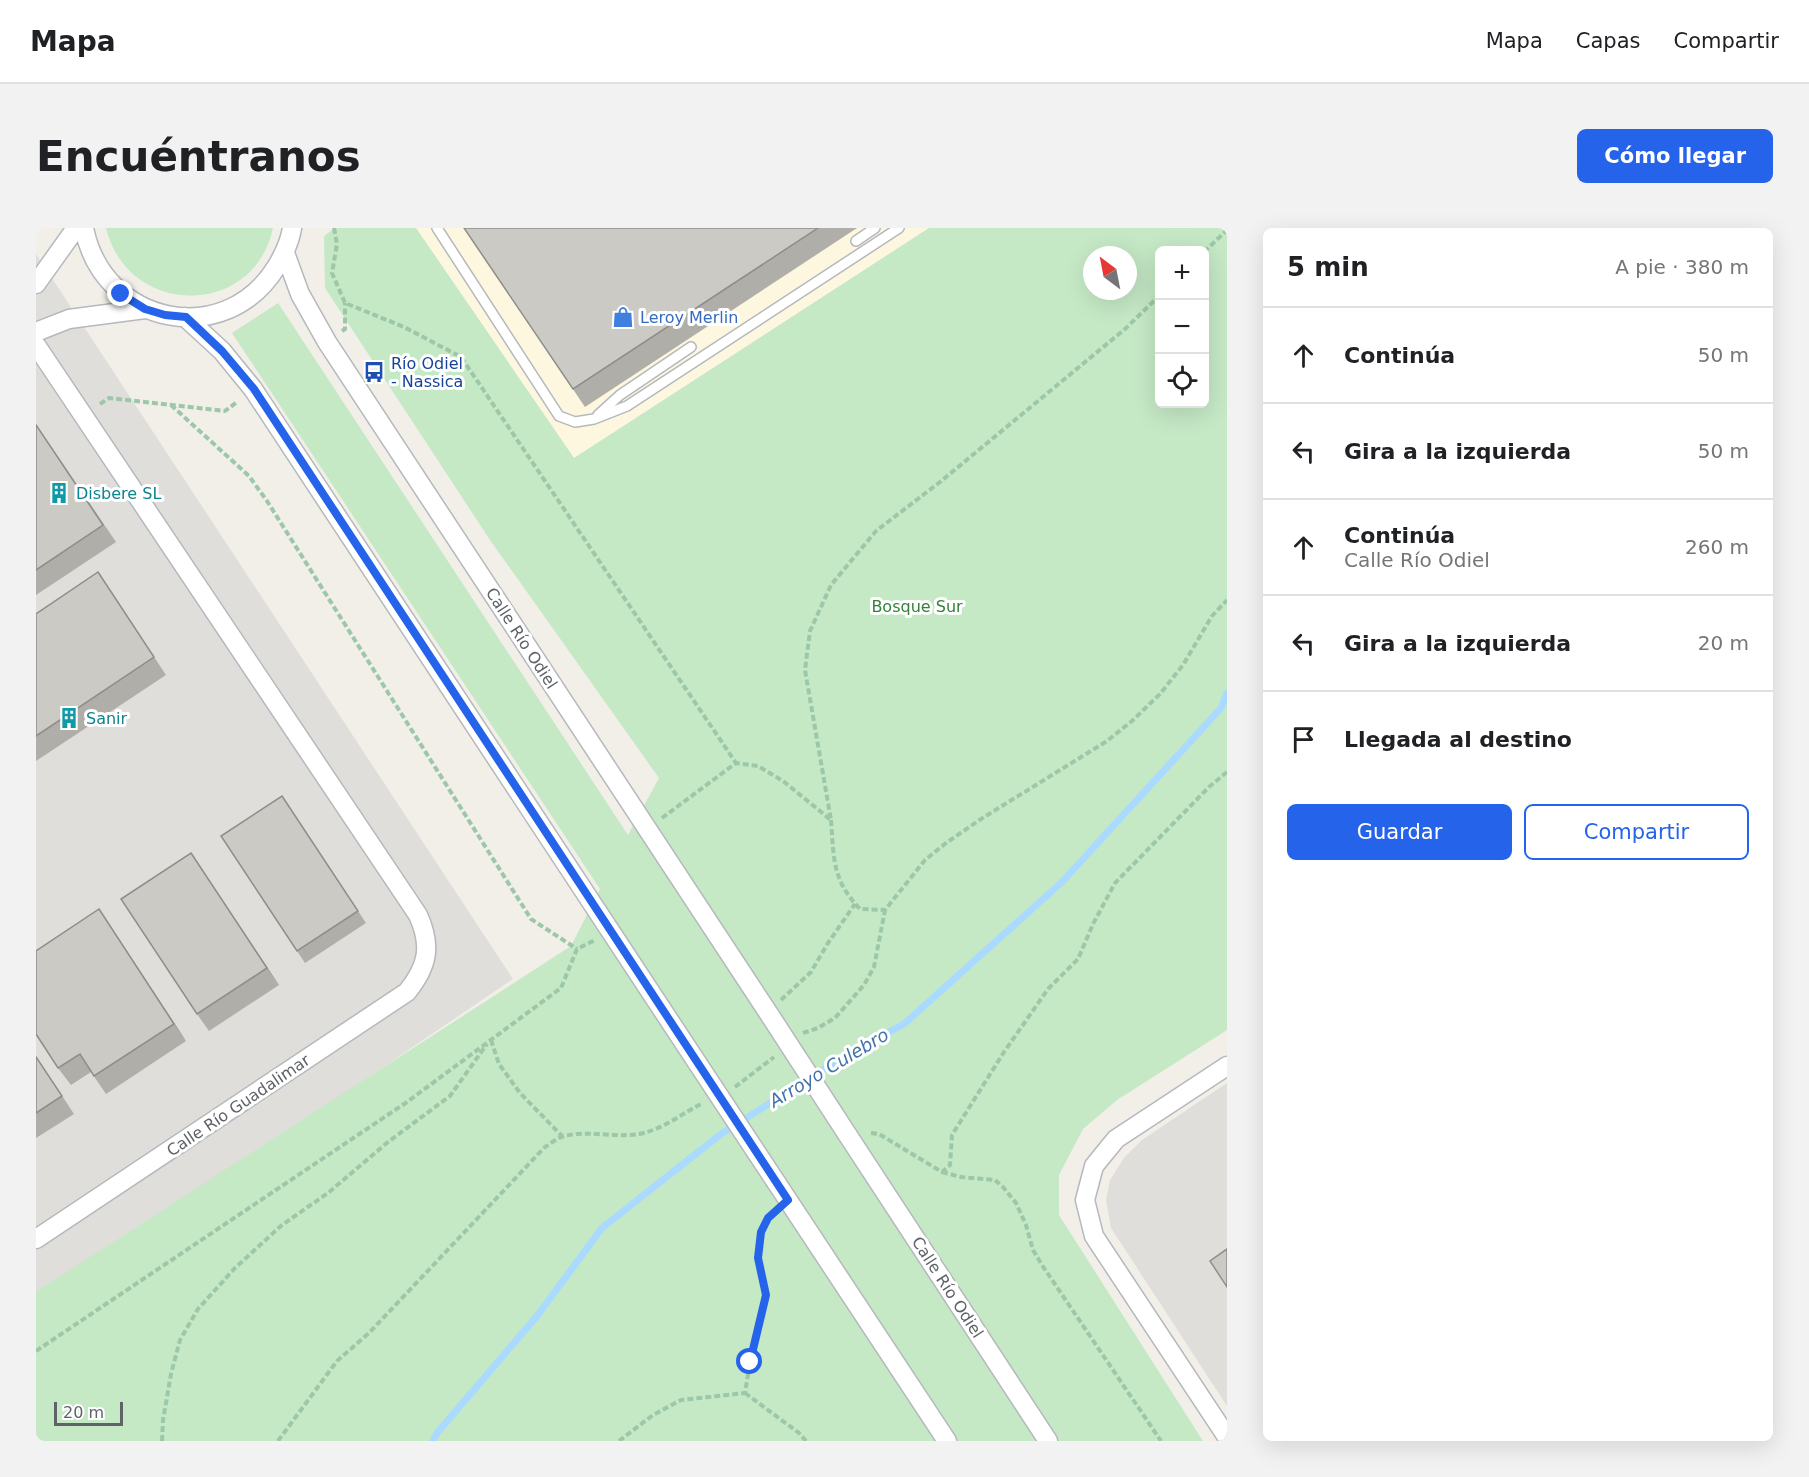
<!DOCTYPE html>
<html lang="es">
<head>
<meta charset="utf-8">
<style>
  :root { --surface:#fff; --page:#f2f2f2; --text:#202124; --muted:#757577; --line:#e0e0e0; --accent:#2563eb }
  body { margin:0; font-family:"DejaVu Sans",sans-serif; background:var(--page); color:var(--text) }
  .controls { position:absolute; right:18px; top:18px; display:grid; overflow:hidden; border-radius:9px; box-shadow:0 6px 24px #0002 }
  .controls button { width:54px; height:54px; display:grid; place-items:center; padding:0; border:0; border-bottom:2px solid var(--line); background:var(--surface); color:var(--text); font:30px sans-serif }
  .compass { position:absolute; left:1047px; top:18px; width:54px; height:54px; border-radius:50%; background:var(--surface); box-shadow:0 6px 24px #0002; rotate:328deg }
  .scale { position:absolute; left:18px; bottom:15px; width:69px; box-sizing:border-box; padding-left:6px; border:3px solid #5f6368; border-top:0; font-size:16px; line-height:21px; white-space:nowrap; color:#5f6368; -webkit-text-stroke:4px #fff; paint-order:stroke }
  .stop { position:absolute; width:18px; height:18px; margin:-14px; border:4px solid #2563eb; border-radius:50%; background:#fff }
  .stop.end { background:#2563eb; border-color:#fff; box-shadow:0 2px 6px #0008 }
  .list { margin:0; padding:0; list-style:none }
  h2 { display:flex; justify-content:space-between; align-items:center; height:78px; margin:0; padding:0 24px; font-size:26px }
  h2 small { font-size:20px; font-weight:400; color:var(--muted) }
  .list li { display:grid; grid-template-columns:39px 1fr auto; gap:18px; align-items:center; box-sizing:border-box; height:96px; padding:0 24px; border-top:2px solid var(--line) }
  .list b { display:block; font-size:22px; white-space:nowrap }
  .list p { margin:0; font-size:20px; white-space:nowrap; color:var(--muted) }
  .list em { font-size:20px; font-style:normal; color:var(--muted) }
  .actions { display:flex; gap:12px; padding:18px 24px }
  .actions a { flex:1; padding:14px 0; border:2px solid var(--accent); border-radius:9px; text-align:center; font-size:21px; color:var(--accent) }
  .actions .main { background:var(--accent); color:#fff }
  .icon { flex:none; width:33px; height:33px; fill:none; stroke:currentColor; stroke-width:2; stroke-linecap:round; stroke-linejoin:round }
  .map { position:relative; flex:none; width:1191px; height:1213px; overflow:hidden; border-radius:9px }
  header { display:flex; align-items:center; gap:36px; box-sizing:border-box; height:84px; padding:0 30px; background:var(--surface); border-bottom:2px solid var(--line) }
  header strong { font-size:28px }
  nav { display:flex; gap:33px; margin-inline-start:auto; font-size:21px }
  .intro { display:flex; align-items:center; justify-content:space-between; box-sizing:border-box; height:144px; padding:0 36px }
  h1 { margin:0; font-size:42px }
  .button { padding:15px 27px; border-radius:9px; background:var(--accent); color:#fff; font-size:21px; font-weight:700 }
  main { display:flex; gap:36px; padding:0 36px }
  aside { flex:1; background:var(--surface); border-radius:9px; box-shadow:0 6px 24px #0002 }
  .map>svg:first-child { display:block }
  .commercial { fill:#fef7e0 }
  .industrial { fill:#e0deda }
  .green { fill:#c5e8c5; fill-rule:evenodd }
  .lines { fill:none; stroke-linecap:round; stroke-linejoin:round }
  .stream { stroke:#aadaff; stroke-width:7 }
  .service-casing { stroke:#b5b8bc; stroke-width:12 }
  .minor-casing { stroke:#b5b8bc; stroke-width:21 }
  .path { stroke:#9cc7a9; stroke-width:4; stroke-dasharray:6 3; stroke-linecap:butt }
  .service { stroke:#fff; stroke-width:9 }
  .minor { stroke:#fff; stroke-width:18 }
  .minor-bridge-casing { stroke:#b5b8bc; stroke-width:21; stroke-linecap:butt }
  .minor-bridge { stroke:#fff; stroke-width:18 }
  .wall { fill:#afaea9 }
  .shaded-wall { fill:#8f8d8a }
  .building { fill:#cccac5; stroke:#8f8d8a; stroke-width:1.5 }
  .route { stroke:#2563eb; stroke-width:8 }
  .labels { text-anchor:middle; stroke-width:6; stroke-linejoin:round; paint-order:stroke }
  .shop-label { font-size:16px; fill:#366cbe; stroke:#fff; text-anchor:start }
  .transit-label { font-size:16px; fill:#164399; stroke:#fff; text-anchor:start }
  .culture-label { font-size:16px; fill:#0d838f; stroke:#fff; text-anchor:start }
  .park-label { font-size:16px; fill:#348238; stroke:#fff }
  .street-label { font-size:16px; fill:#5f6368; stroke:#fff }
  .water-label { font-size:18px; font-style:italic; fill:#4174aa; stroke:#fff }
</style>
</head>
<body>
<header>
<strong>Mapa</strong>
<nav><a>Mapa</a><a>Capas</a><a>Compartir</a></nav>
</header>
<div class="intro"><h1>Encuéntranos</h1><a class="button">Cómo llegar</a></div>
<main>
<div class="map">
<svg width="1191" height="1213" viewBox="0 0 1191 1213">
  <rect width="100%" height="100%" fill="#f1efe8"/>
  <path class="commercial" d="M 380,0 L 893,0 L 538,230 Z"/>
  <path class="industrial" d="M 0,26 L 477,751 L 0,1075 Z
    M 1191,855 L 1191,1178 L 1075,1000 L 1070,972 L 1074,952 L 1088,930 L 1106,912 Z"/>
  <path class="green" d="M 70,0 L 237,0 C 218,90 92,90 70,0 Z
    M 299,0 L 380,0 L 538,230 L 893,0 L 1191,0 L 1191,802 L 1081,872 L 1047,901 L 1023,947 L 1023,987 L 1167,1213 L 0,1213 L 0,1064 L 535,718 L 564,661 L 196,105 L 242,75 L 592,607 L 623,550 L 454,312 L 289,60 L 288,8 ZM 1124,22 L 1168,22 L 1168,176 L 1124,176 ZM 1056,27 L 1092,27 L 1092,63 L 1056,63 Z"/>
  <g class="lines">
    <path class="stream" d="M 397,1213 L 401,1205 L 501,1088 L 566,1000 L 685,906 L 817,823 L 868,796 L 1026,654 L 1185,480 L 1191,465"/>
    <defs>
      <path id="service" d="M 401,0 L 523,188 L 539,194 L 558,191 L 591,178 L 863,0
        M 820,13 L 839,0
        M 562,187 L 584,167 L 655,119"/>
      <path id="minor" d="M 48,0 C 67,97 189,123 241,38 C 248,26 254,14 256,0
        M 249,25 L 264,66 L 291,114 L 735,789
        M 0,56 L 40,0
        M 149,89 L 186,123 L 217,161 L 662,836
        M 0,104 L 33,91 L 109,81
        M 0,117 L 382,687 C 396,718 392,738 371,764 L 0,1011
        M 1191,838 L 1080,911 L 1058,938 L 1049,972 L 1058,1008 L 1191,1209
        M 811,906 L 1012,1213
        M 740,954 L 911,1213"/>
    </defs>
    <use href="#service" class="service-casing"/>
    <use href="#minor" class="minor-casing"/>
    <path class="path" d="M 298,0 L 301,16 L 296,45 L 309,75 L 368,99 L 425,129 L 700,535
      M 1168,24 L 1191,2
      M 306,103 L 309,101 L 309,75
      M 64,176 L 73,170 L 189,183 L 201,174
      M 135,177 L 213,248 L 231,273 L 495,691 L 541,721
      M 626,590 L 700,535 L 722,538 L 747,553 L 795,592 L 769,442 L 774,403 L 795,357 L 840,303 L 904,254 L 1089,101 L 1124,67
      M 795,592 C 798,631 796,652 824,681 L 849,682 L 889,632 L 910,615 L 945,591 L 1071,513 L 1096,493 L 1124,466 L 1147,437 L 1176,388 L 1191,372
      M 745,772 L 775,744 L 792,715 L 819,676
      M 767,805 L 782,800 L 799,790 L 828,757 L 838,739 L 849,682
      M 455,812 L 463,836 L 484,865 L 526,908
      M 699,859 L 738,829
      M 835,905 L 843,906 L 906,944 L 914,937 L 916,907 L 968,824 L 1012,761 L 1042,731 L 1057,696 L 1079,655 L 1173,559 L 1191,544
      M 906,944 L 925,949 L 959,952 L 967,959 L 980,975 L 990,997 L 997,1022 L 1006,1037 L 1125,1213
      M 0,1123 L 371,874 L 525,760 L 541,721 L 559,712
      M 709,1165 L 763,1205 L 770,1213
      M 126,1213 L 127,1192 L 135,1146 L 144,1112 L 162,1081 L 199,1040 L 246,997 L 292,965 L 352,914 L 414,868 L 451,816
      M 242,1213 L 301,1133 L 333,1105 L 508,920 C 514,916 521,910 528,908 C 552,902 578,910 603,906 C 626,902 645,886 665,876
      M 583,1213 L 617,1187 L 645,1172 L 709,1165 L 714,1134 L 730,1067 L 722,1030 L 725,1004 L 732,990 L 737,985"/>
    <use href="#service" class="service"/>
    <use href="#minor" class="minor"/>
    <defs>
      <path id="minor-bridge" d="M 735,789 L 811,906
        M 662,836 L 740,954"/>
    </defs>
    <use href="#minor-bridge" class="minor-bridge-casing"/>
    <use href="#minor-bridge" class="minor-bridge"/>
  </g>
  <path class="wall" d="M 428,0 L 821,0 L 549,179 Z
    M 0,196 L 80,314 L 0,367 Z
    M 62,344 L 130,447 L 0,533 L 0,386 Z
    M 254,580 L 330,695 L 269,735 L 261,723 Z
    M 155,625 L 243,757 L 173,803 L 161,786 Z
    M 63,681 L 150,813 L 70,866 L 55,844 L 35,857 L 22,840 Z
    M 0,828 L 38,886 L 0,910 Z"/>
  <path class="shaded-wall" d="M 155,625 L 243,757 L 231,740 Z
    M 63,681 L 75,699 L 150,813 L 138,796 Z"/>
  <path class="building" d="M 428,0 L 782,0 L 537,161 Z
    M 0,197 L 67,297 L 0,342 Z
    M 62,344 L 118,429 L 0,508 L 0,386 Z
    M 246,568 L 322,683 L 261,723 L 185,608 Z
    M 155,625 L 231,740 L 161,786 L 85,671 Z
    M 63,681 L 138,796 L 58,848 L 44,826 L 22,840 L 0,806 L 0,723 Z
    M 0,829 L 26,868 L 0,885 Z
    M 1191,1021 L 1191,1059 L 1174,1033 Z"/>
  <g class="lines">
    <path class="route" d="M 85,66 L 109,81 L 129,87 L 150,89 L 186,123 L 218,161 L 752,972 L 732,990 L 725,1004 L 722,1030 L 730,1067 L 714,1134"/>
  </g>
  <defs>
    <symbol id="shop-bare" viewBox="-9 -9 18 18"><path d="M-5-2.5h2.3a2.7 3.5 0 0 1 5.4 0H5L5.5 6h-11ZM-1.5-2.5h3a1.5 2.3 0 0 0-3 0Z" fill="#3f7fe0" stroke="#fff" stroke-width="2.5" paint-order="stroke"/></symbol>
    <symbol id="bus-bare" viewBox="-9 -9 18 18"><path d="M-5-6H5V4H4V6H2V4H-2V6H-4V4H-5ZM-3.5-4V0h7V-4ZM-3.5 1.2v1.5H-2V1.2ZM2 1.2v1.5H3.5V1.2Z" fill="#1a4fb4" stroke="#fff" stroke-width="2.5" paint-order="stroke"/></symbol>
    <symbol id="building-bare" viewBox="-9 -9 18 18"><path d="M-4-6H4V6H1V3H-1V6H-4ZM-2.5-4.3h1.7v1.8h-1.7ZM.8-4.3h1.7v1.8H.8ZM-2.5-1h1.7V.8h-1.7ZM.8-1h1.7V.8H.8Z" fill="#0f9aa8" stroke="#fff" stroke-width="2.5" paint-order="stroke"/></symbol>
  </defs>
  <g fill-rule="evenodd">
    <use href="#shop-bare" x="572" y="74" width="30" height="30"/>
    <use href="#bus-bare" x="323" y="129" width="30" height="30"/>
    <use href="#building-bare" x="8" y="250" width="30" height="30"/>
    <use href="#building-bare" x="18" y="475" width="30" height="30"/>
  </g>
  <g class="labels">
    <g class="shop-label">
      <text x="604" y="95">Leroy Merlin</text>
    </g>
    <g class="transit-label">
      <text x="355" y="141">Río Odiel<tspan x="355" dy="18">- Nassica</tspan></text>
    </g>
    <g class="culture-label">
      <text x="40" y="271">Disbere SL</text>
      <text x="50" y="496">Sanir</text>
    </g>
    <g class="park-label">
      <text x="881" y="384">Bosque Sur</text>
    </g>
    <g class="street-label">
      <text transform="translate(486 410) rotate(57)" y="6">Calle Río Odiel</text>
      <text transform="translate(202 877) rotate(-34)" y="6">Calle Río Guadalimar</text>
      <text transform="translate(912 1059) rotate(57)" y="6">Calle Río Odiel</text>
    </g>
    <g class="water-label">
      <text transform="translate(793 840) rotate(-31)" y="6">Arroyo Culebro</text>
    </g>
  </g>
</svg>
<div class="controls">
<button>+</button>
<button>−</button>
<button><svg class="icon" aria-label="locate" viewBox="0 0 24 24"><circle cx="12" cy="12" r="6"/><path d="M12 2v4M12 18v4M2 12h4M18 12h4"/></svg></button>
</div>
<svg class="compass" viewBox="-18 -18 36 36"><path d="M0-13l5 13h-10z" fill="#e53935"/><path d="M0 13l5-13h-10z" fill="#757577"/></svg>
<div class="scale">20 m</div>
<div class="stop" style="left:714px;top:1134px"></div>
<div class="stop end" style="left:85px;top:66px"></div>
</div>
<aside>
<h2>5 min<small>A pie · 380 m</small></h2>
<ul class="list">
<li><svg class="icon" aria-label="ahead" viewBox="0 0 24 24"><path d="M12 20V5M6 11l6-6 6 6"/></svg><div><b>Continúa</b></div><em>50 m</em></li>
<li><svg class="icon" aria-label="left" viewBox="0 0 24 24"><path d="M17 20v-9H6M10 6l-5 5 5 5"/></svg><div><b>Gira a la izquierda</b></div><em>50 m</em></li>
<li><svg class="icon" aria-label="ahead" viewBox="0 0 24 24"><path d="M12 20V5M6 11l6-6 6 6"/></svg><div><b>Continúa</b><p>Calle Río Odiel</p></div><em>260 m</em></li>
<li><svg class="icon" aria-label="left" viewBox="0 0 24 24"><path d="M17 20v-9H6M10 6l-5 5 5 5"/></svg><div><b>Gira a la izquierda</b></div><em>20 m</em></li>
<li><svg class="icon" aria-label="arrive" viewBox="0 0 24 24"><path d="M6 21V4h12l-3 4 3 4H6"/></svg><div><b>Llegada al destino</b></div></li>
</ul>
<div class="actions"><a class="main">Guardar</a><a>Compartir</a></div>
</aside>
</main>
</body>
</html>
